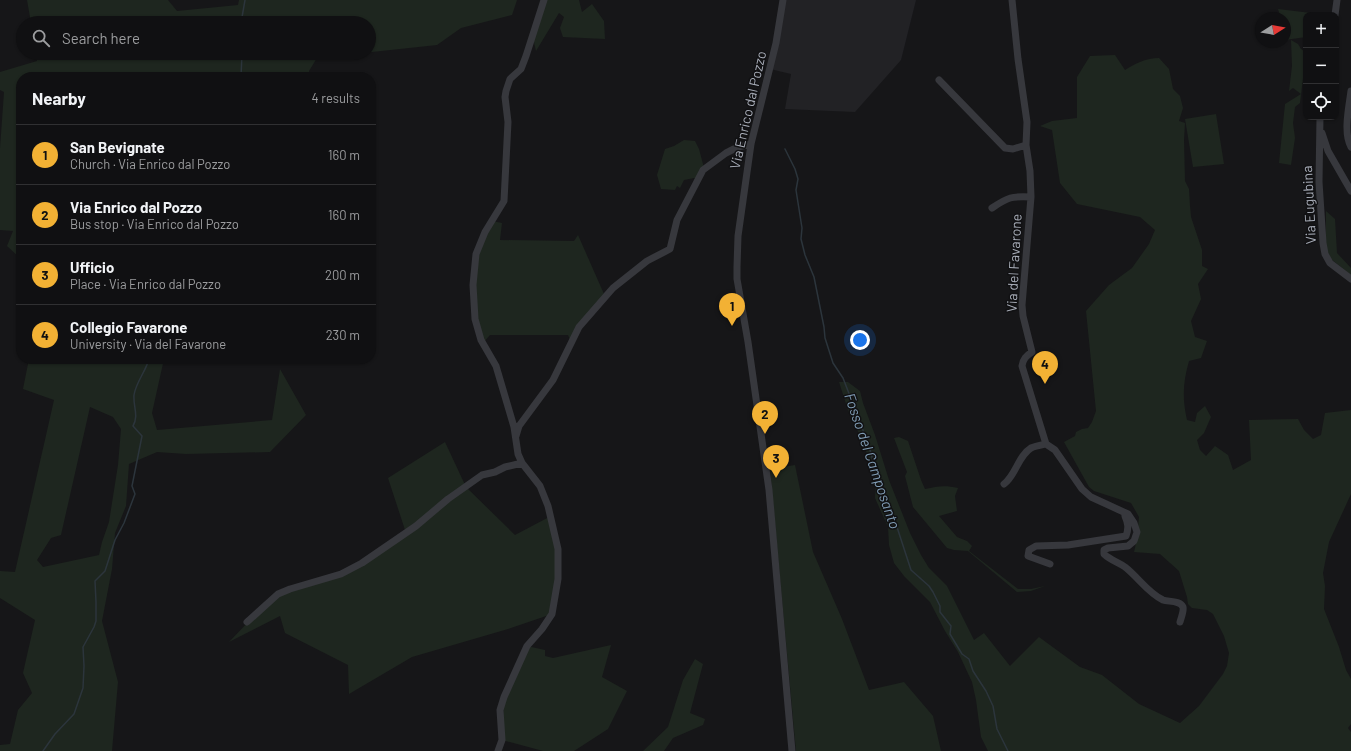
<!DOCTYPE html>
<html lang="en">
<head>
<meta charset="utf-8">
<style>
  :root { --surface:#101012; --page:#1e1e20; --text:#f1f3f6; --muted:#9c9d9f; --line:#303032; --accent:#f2b134 }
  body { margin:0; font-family:Barlow,sans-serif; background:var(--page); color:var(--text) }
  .controls { position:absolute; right:12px; top:12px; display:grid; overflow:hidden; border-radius:8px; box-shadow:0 1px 3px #0004 }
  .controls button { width:36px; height:36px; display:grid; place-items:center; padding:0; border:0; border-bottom:1px solid var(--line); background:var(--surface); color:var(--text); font:20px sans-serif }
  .compass { position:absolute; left:1255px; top:12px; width:36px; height:36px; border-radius:50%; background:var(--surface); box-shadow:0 1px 3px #0004; rotate:79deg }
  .you { position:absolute; left:860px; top:340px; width:14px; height:14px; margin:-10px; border:3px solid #fff; border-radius:50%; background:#1a73e8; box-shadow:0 0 0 6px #1a73e833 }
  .badge { display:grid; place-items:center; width:26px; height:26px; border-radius:50%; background:var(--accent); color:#111; font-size:13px; font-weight:700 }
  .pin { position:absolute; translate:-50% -33px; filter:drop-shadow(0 1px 2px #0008) }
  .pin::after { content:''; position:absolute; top:21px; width:14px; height:12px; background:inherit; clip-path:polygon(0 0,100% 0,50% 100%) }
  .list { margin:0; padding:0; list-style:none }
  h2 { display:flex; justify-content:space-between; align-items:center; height:52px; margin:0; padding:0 16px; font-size:17px }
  h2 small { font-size:13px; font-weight:400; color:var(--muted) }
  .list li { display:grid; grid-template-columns:26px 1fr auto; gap:12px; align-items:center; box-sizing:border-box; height:60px; padding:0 16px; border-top:1px solid var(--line) }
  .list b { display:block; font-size:15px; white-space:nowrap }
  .list p { margin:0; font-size:13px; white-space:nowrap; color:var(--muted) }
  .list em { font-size:13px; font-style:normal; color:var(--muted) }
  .icon { flex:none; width:22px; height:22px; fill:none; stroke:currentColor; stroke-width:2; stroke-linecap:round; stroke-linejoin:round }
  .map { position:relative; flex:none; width:1351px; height:751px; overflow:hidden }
  .search { position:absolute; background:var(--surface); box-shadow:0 1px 3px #0004; left:16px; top:16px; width:360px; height:44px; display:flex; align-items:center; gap:10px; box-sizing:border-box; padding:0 14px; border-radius:22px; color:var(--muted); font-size:15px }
  .panel { position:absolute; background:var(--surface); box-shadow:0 1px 3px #0004; left:16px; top:72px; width:360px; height:292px; border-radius:16px }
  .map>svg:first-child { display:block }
  .built { fill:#222225 }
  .green { fill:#1e261f; fill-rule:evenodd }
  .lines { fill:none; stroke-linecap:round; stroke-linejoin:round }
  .stream { stroke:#2c353c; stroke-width:1.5 }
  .minor { stroke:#37383d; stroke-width:7 }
  .labels { text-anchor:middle; stroke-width:3; stroke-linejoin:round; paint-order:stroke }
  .street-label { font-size:14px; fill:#a8adb8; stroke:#111113 }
  .water-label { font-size:15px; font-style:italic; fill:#7f9bb3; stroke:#111113 }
</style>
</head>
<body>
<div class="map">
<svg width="1351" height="751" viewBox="0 0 1351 751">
  <rect width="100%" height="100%" fill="#161618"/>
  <path class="built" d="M 783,0 L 916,0 L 901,60 L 855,112 L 785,109 L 791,74 L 770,69 Z"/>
  <path class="green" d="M 27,0 L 168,0 L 177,11 L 238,5 L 239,0 L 517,0 L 512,15 L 461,28 L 437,45 L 372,52 L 369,51 L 369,23 L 31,23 Z
    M 543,0 L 579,0 L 582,12 L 592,4 L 604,21 L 605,39 L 563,37 L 560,28 L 564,17 L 559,13 L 536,51 L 533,38 Z
    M 1278,9 L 1311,13 L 1311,15 L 1306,15 L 1306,37 L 1285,40 L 1285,18 L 1281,18 Z
    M 1291,40 L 1298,44 L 1301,49 L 1306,52 L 1306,54 L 1300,103 L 1295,107 L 1293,123 L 1295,138 L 1291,165 L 1279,163 L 1285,104 L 1301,94 L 1293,88 L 1289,91 L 1292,66 Z
    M 36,53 L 320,53 L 309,71 L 309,77 L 21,77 L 21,259 L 7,246 L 13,231 L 0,230 L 0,148 L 4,92 L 0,90 L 0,72 L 37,61 Z
    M 1115,55 L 1125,70 C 1136,63 1146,58 1159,58 L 1169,69 L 1173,89 L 1180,96 L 1183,108 L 1179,121 L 1185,123 L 1184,140 L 1185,181 L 1189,189 L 1190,206 L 1191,217 L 1202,250 L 1202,266 L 1208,269 L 1198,284 L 1201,299 L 1191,321 L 1195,337 L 1207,341 L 1201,358 L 1189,361 C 1183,382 1182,398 1187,420 L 1195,422 L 1197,413 L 1205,406 L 1211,417 L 1204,433 L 1197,440 L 1200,450 L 1206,456 L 1215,446 L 1228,455 L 1233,470 L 1251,460 L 1249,420 L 1298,419 L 1304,430 L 1313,439 L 1321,435 L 1325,413 L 1351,410 L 1351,494 L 1329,542 L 1323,573 L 1325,586 L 1324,609 L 1339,647 L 1346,670 L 1351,679 L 1351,724 L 1348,728 L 1351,732 L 1351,751 L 988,751 L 981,737 L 976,700 L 972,682 L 958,652 L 945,631 L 930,602 L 904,576 L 894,563 L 889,545 L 888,527 L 875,498 L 876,480 L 863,442 L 849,413 L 839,382 L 848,382 L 860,391 L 863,403 L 875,435 L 889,480 L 910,533 L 921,555 L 929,568 L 947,586 L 974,640 L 984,633 L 1010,666 L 1039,637 L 1080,667 L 1102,675 L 1139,704 L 1180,723 L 1199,706 L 1223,674 L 1227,666 L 1229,653 L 1224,636 L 1213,614 L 1207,610 L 1192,608 L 1188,604 L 1187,597 L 1179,571 L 1160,554 L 1134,552 L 1137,539 L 1139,517 L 1131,503 L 1094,491 L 1089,487 L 1064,442 L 1075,436 L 1076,432 L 1082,429 L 1088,428 L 1092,422 L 1096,411 L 1086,311 L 1109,285 L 1132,268 L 1149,244 L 1155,230 L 1140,217 L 1077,204 L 1060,183 L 1052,130 L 1040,126 L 1052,121 L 1077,118 L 1077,77 L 1090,56 Z
    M 1216,114 L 1224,164 L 1193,167 L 1185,119 Z
    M 684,140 L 695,141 L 699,149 L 704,168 L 697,179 L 694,178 L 684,180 L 680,188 L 677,186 L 675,190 L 661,189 L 657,175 L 665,149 L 674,146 Z
    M 1326,211 L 1335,219 L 1337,253 L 1351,268 L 1351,275 L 1331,259 L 1326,248 Z
    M 492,221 L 502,223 L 500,240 L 574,241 L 578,235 L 604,294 L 571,342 L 568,335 L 490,335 L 483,343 L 475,319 L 476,254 Z
    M 29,359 L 164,359 L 152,413 L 157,430 L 272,420 L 280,369 L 306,415 L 270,452 L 186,454 L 157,452 L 129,464 L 126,506 L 115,533 L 112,569 L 102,621 L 118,682 L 112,751 L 0,751 L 0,745 L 10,744 L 18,710 L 32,693 L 23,673 L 35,620 L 0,598 L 0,571 L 15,572 L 54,400 L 23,389 ZM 90,407 L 113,417 L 121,429 L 118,465 L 109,522 L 102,542 L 99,555 L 43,567 L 37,560 L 51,538 L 61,535 Z
    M 899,437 L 908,441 L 921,480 L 925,489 C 938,486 945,485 958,488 L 955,496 L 957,511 L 939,516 L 957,537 L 967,541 L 972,546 L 969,551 L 1018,589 L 1031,589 L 1045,586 L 1031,591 L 1017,592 L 968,551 L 954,550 L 947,548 L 913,507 L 905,476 L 907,472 L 894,438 Z
    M 445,442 L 466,487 L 515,535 L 551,516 L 558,549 L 552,614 L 508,629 L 412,657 L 349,694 L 348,665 L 285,633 L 280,616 L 229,642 L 252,618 L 278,594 L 341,574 L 406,533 L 388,478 Z
    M 795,465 L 813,552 L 842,619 L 869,690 L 904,682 L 933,716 L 941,751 L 796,751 L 770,469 Z
    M 611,645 L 602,677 L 627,691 L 608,729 L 574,751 L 543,751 L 502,740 L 504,697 L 527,646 L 545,650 L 545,656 L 553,658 Z
    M 695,659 L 703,664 L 690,713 L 705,719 L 703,725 L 673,738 L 664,751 L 643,751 L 668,727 L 683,680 Z"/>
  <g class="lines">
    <path class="stream" d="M 241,23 L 245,0
      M 241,77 L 242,53
      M 785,149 L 795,169 L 798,179 L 796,190 L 802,228 L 801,239 L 805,255 L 814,277 L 824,327 L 825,338 L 833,363 L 843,378 L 860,422 L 870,450 L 880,485 L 895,521 L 911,570 L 929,586 L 933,592 L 940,606 L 940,612 L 951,626 L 950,634 L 962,654 L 969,659 L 973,671 L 986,691 L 993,706 L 997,729 L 1008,751
      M 43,751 L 55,734 L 74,714 L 83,688 L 84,666 L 83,647 L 94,627 L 96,621 L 96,602 L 95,581 L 105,571 L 115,540 L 124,523 L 135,494 L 132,486 L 142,436 L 133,426 C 139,416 133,406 134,395 C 136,382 146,371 149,359"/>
    <path class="minor" d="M 783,0 L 776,43 L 751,144 L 738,236 L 737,267 L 737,279 L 748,342 L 769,490 L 792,751
      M 1012,0 L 1018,59 L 1027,122 L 1026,145 L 1030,171 L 1031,197 L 1022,305 L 1023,316 L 1032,352 C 1026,356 1023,359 1022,366 L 1046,444 L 1055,450 L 1082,489 L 1091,497 L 1128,514 L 1134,523 L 1137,532 L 1134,541 L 1128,546 L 1108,548 L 1104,550 L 1104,554 C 1110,560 1118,562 1125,567 C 1138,577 1148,593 1163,600 C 1168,602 1180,600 1183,607 C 1184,611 1181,618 1180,622
      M 1335,15 L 1337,0
      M 939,80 L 1005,148 L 1013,149 L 1026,145
      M 1351,91 C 1349,107 1343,133 1351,147
      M 1320,117 L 1319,182 L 1323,243 L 1325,254 L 1330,263 L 1351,279
      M 1322,133 L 1328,151 L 1351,191
      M 992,208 C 1008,197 1012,196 1031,197
      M 516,436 L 519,426 L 553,380 L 579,327 L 613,288 L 647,261 L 670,249 L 677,220 L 703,170 L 726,153 L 738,147 L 751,144
      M 1004,484 C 1016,475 1018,456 1031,448 C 1035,446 1041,445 1046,444
      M 1050,564 L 1028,556 L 1029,550 L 1036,546 L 1068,545 L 1126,536 C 1129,528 1128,523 1125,516
      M 247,622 L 278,594 L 290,589 L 341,574 L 362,563 L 416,526 L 448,499 L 482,475 L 495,472 L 505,467 L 522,463 L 518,454 L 514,427 L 496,366 L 481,340 L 475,319 L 473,285 L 476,254 L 485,232 L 504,201 L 508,122 L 505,97 L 506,91 L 510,79 L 521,69 L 526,56 L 544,0
      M 498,751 L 502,740 L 500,710 L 504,697 L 527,646 L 542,629 L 552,614 L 558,579 L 558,549 L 548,506 L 540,486 L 522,463"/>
  </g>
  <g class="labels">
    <g class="street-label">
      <text transform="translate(748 110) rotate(-77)" y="5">Via Enrico dal Pozzo</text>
      <text transform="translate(1309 205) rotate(-93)" y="5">Via Eugubina</text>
      <text transform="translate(1014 263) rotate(-87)" y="5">Via del Favarone</text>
    </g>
    <g class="water-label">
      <text transform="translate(872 461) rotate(71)" y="5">Fosso del Camposanto</text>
    </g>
  </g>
</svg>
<div class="controls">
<button>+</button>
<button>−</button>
<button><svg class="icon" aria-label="locate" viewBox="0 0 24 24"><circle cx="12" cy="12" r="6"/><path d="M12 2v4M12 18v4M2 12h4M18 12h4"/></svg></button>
</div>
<svg class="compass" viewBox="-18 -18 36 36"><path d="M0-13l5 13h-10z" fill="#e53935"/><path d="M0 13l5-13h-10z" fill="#9c9d9f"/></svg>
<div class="you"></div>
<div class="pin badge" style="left:732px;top:326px">1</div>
<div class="pin badge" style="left:765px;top:434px">2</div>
<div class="pin badge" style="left:776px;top:478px">3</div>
<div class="pin badge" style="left:1045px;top:384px">4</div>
<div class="search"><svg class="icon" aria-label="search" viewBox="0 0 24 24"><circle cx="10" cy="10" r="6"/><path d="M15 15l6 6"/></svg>Search here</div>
<section class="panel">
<h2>Nearby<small>4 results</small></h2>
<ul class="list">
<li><span class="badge">1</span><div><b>San Bevignate</b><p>Church · Via Enrico dal Pozzo</p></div><em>160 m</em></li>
<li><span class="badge">2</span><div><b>Via Enrico dal Pozzo</b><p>Bus stop · Via Enrico dal Pozzo</p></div><em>160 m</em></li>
<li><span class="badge">3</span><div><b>Ufficio</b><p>Place · Via Enrico dal Pozzo</p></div><em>200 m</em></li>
<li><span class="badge">4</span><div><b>Collegio Favarone</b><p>University · Via del Favarone</p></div><em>230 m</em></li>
</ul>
</section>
</div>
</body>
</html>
